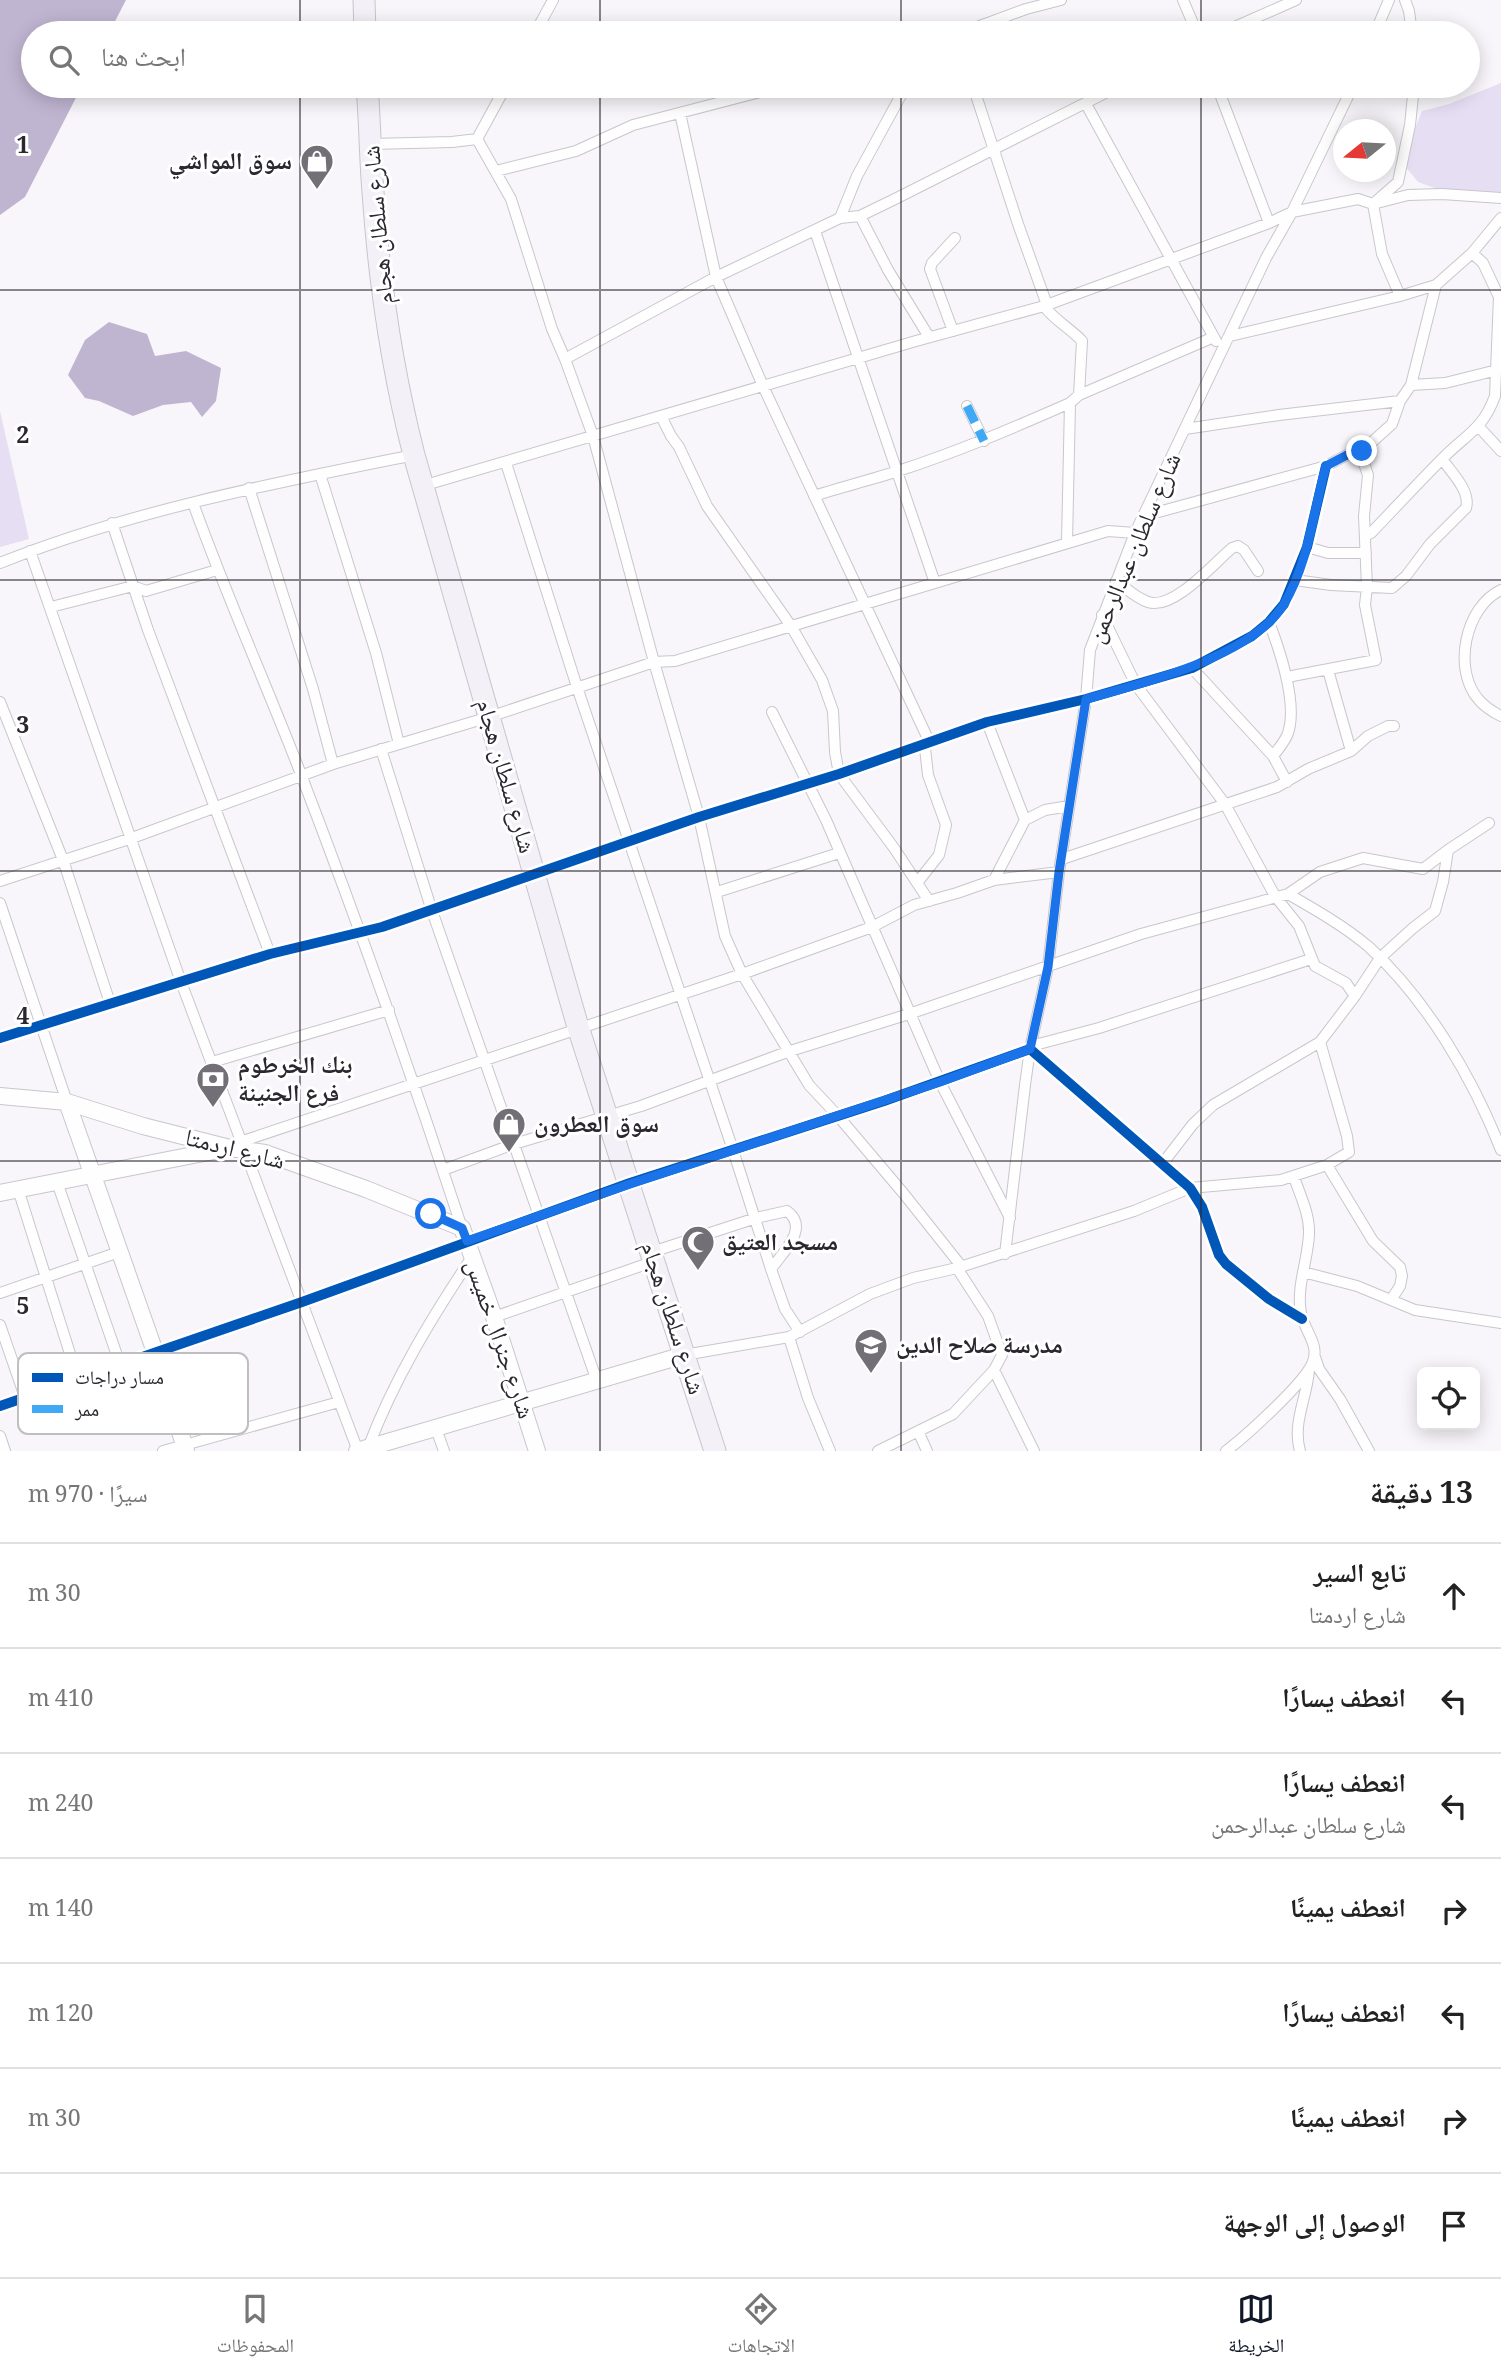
<!DOCTYPE html>
<html lang="ar">
<head>
<meta charset="utf-8">
<style>
  :root { --surface:#fff; --page:#f2f2f2; --text:#222; --muted:#767676; --line:#e0e0e0; --accent:#111827 }
  body { margin:0; font-family:Georgia,"Noto Naskh Arabic",serif; background:var(--page); color:var(--text); direction:rtl }
  .controls { position:absolute; right:21px; bottom:21px; display:grid; overflow:hidden; border-radius:10px; box-shadow:0 4px 18px #0003 }
  .controls button { width:63px; height:63px; display:grid; place-items:center; padding:0; border:0; border-bottom:2px solid var(--line); background:var(--surface); color:var(--text); font:35px sans-serif }
  .compass { position:absolute; left:1333px; top:119px; width:63px; height:63px; border-radius:50%; background:var(--surface); box-shadow:0 4px 18px #0003; rotate:252deg }
  .stop { position:absolute; width:21px; height:21px; margin:-16px; border:5px solid #1a73e8; border-radius:50%; background:#fff }
  .stop.end { background:#1a73e8; border-color:#fff; box-shadow:0 2px 7px #0008 }
  .list { margin:0; padding:0; list-style:none }
  h2 { display:flex; justify-content:space-between; align-items:center; height:91px; margin:0; padding:0 28px; font-size:30px }
  h2 small { font-size:23px; font-weight:400; color:var(--muted) }
  .list li { display:grid; grid-template-columns:46px 1fr auto; gap:21px; align-items:center; box-sizing:border-box; height:105px; padding:0 28px; border-top:2px solid var(--line) }
  .list b { display:block; font-size:26px; white-space:nowrap }
  .list p { margin:0; font-size:23px; white-space:nowrap; color:var(--muted) }
  .list em { font-size:23px; font-style:normal; color:var(--muted) }
  .icon { flex:none; width:38px; height:38px; fill:none; stroke:currentColor; stroke-width:2; stroke-linecap:round; stroke-linejoin:round }
  .map { position:relative; flex:none; width:1501px; height:1451px; overflow:hidden; direction:ltr }
  .search { position:absolute; background:var(--surface); box-shadow:0 4px 18px #0003; left:21px; right:21px; top:21px; height:77px; display:flex; align-items:center; gap:18px; box-sizing:border-box; padding:0 24px; border-radius:38px; color:var(--muted); font-size:26px }
  .sheet { height:826px; background:var(--surface) }
  nav { display:flex; justify-content:space-around; align-items:center; box-sizing:border-box; height:98px; border-top:2px solid var(--line); background:var(--surface); font-size:19px; color:var(--muted) }
  nav a { display:grid; justify-items:center; gap:4px }
  nav .on { color:var(--accent) }
  .map>svg:first-child { display:block }
  .green { fill:#e6def3 }
  .water { fill:#c0b5d1 }
  .lines { fill:none; stroke-linecap:round; stroke-linejoin:round }
  .street-casing { stroke:#c9c6cc; stroke-width:12 }
  .secondary-casing { stroke:#c9c6cc; stroke-width:18 }
  .highway-casing { stroke:#c8c4cc; stroke-width:23 }
  .street { stroke:#fefefe; stroke-width:10 }
  .secondary { stroke:#fefefe; stroke-width:16 }
  .highway { stroke:#f3f1f7; stroke-width:21 }
  .quiet { stroke:#3fa9f5; stroke-width:9; stroke-dasharray:18 9; stroke-linecap:butt }
  .cycleway-casing { stroke:#fff; stroke-width:15 }
  .cycleway { stroke:#0057b8; stroke-width:10 }
  .route { stroke:#1a73e8; stroke-width:9 }
  .grid { fill:none; stroke:#2a272f; stroke-width:2; stroke-opacity:0.55 }
  .labels { text-anchor:middle; stroke-width:6; stroke-linejoin:round; paint-order:stroke }
  .poi-label { font-size:24px; font-weight:bold; fill:#2a272f; stroke:#fff; text-anchor:start }
  .street-label { font-size:24px; fill:#2a272f; stroke:#fff }
  .key { fill:#fff; stroke:#bfbec1; stroke-width:2 }
  .key-label { font-size:19px; fill:#2a272f }
  .grid-label { font-size:23px; text-anchor:middle; font-weight:bold; fill:#2a272f; stroke:#fff; stroke-width:6; stroke-linejoin:round; paint-order:stroke }
</style>
</head>
<body>
<div class="map">
<svg width="1501" height="1451" viewBox="0 0 1501 1451">
  <rect width="100%" height="100%" fill="#f8f6fa"/>
  <path class="green" d="M 1501,83 L 1501,196 L 1440,190 L 1418,182 L 1405,166 L 1412,136 L 1422,111 L 1449,104 Z
    M 0,411 L 29,539 L 0,547 Z"/>
  <path class="water" d="M 0,0 L 126,0 L 109,33 L 33,33 L 33,86 L 82,86 L 25,197 L 0,215 Z
    M 109,322 L 147,334 L 155,356 L 186,351 L 221,368 L 216,401 L 202,417 L 191,402 L 163,405 L 133,416 L 99,401 L 85,398 L 68,375 L 85,340 Z"/>
  <g class="lines">
    <defs>
      <path id="street" d="M 1183,0 L 1197,33
        M 1405,0 L 1409,11 L 1412,33
        M 535,33 L 553,0
        M 961,33 L 1026,9 L 1061,0
        M 1221,33 L 1296,0
        M 1375,33 L 1389,0
        M 973,86 L 1018,224 L 1047,305
        M 1217,86 L 1269,223
        M 1086,104 L 1216,341
        M 680,113 L 716,277 L 763,386 L 929,741 L 925,748 L 928,775 L 946,825 L 939,855 L 917,883
        M 477,139 L 506,86
        M 371,144 L 452,142 L 477,139 L 511,199 L 552,329 L 565,359 L 593,436 L 654,662 L 699,817 L 725,936 L 742,974 L 809,1085 L 838,1116 L 904,1194 L 962,1267
        M 496,171 L 576,151 L 633,125 L 783,86
        M 860,216 L 888,270 L 929,337
        M 840,218 L 857,176 L 906,86
        M 815,231 L 935,583
        M 1400,296 L 1382,254 L 1373,204 L 1398,182 L 1410,125 L 1414,86
        M 1044,306 C 1054,320 1070,328 1082,341 L 1079,395
        M 953,331 L 930,269 L 932,263 L 955,238
        M 1230,336 L 1400,296 L 1436,285 L 1472,253 L 1501,218
        M 565,359 L 716,277 L 840,218 L 860,216 L 895,199 L 1119,86
        M 1411,385 L 1445,383 L 1501,369
        M 967,406 L 984,441
        M 661,416 L 671,436 L 679,447 L 707,506 L 791,626 L 822,680 L 833,711 L 835,752 L 839,774 L 894,848 L 929,901
        M 1479,427 L 1501,451
        M 1185,429 L 1279,415 L 1400,401
        M 506,463 L 577,687 L 733,1150 L 771,1269 L 785,1309 L 800,1332
        M 320,474 L 376,653 L 399,744
        M 422,486 L 916,341 L 1044,306 L 1269,223 L 1292,212 L 1358,199 L 1373,204 L 1408,195 L 1442,194 L 1501,198
        M 249,488 L 313,689 L 333,764
        M 814,496 C 842,487 870,480 898,471 C 957,452 1013,428 1070,403 L 1079,395 L 1214,337
        M 193,503 C 225,592 263,677 297,764 C 356,917 411,1072 462,1228
        M 1144,516 L 1326,466 L 1347,455 L 1362,451 L 1392,424 L 1400,401 L 1411,385 L 1436,285
        M 112,523 L 148,630 L 270,954
        M 1366,535 L 1371,533 C 1395,508 1419,482 1444,457 C 1467,434 1483,429 1495,396 L 1499,297 L 1483,263 L 1472,253
        M 1067,542 L 1070,403
        M 1307,547 L 1328,553 L 1366,553
        M 30,551 L 181,982 L 358,1451
        M 0,563 C 133,510 274,483 414,455
        M 1295,580 L 1331,585 L 1392,588 L 1406,576 L 1430,544 L 1466,508 C 1471,491 1451,472 1442,459
        M 1116,581 C 1126,588 1136,598 1148,602 C 1173,611 1214,563 1232,548 L 1238,546 L 1244,550 L 1258,571
        M 1501,590 C 1465,607 1452,670 1479,700 C 1485,707 1493,712 1501,716
        M 51,607 L 133,586 L 146,591 L 217,570
        M 1269,622 C 1280,651 1298,703 1288,733 C 1285,742 1278,749 1273,756
        M 1192,668 L 1273,756 L 1287,782
        M 1328,670 L 1351,751
        M 1287,677 L 1376,660 L 1365,605 L 1367,587 L 1364,516 L 1368,475 L 1361,455 L 1362,451
        M 0,702 L 63,860 L 110,1003
        M 772,712 L 826,820 L 940,1082 L 1010,1218
        M 987,722 L 1025,820
        M 381,749 L 432,911 L 597,1381
        M 1062,859 L 1277,787 L 1308,769 L 1351,751 L 1368,736 L 1388,726 L 1394,726
        M 994,880 L 1025,820 L 1045,810 L 1069,806
        M 0,881 L 132,838 L 333,764 L 489,717 L 654,662 L 675,661 L 1108,531 L 1135,533
        M 717,892 L 839,853
        M 1288,894 C 1316,910 1344,926 1369,947 C 1426,999 1473,1078 1501,1150
        M 0,903 L 67,1102
        M 1355,996 L 1380,958 L 1413,928 L 1435,911 L 1443,882 L 1448,850 L 1489,823
        M 0,1038 L 270,954 L 382,927 L 699,817 L 839,774 L 987,722 L 1086,699 L 1192,668 L 1252,636 L 1269,622 L 1284,604 L 1307,547 L 1326,466
        M 1031,1046 L 1099,1028 L 1311,959
        M 212,1062 L 389,1010
        M 243,1141 L 742,974 L 872,927 L 914,905 L 957,893 L 994,880 L 1059,872
        M 1163,1163 L 1193,1124 L 1213,1105 L 1320,1042
        M 1327,1165 L 1373,1241 L 1400,1267 L 1402,1276 L 1400,1286 L 1391,1300
        M 443,1170 L 514,1144 L 641,1106 L 787,1052 L 909,1014 L 1141,934 L 1288,894 L 1320,872 L 1363,858 L 1423,869 L 1448,850
        M 57,1182 L 120,1364
        M 18,1189 L 78,1379
        M 652,1252 L 756,1218 L 787,1211 C 810,1228 783,1252 771,1269
        M 1005,1254 L 1025,1085 L 1030,1049 L 1048,967 L 1059,872 L 1086,699 L 1090,650 L 1135,533 L 1266,258 L 1292,212 L 1353,86
        M 957,1268 L 1134,1211 L 1190,1188 L 1281,1180 L 1327,1165 L 1349,1152 L 1347,1136 L 1320,1042 L 1355,996 L 1346,983 L 1315,966 L 1299,926 L 1275,896 L 1225,804 L 1136,685 L 1102,615
        M 1303,1272 L 1357,1286 L 1415,1310 L 1501,1323
        M 0,1293 L 119,1252
        M 494,1317 L 655,1261
        M 0,1325 L 25,1397
        M 789,1337 L 808,1398 L 830,1451
        M 684,1355 L 789,1337 L 870,1294 L 913,1278 L 957,1268 L 988,1316 L 1002,1355 L 994,1370 L 1034,1451
        M 1315,1357 L 1319,1369 L 1340,1399 L 1369,1451
        M 0,1406 L 302,1302 L 630,1183 L 884,1101 L 1030,1049 L 1190,1188 L 1202,1207 L 1219,1255 L 1226,1264 L 1269,1299 L 1302,1319
        M 435,1426 L 444,1451
        M 918,1431 L 927,1451
        M 0,1436 L 5,1451
        M 368,1448 C 394,1379 432,1317 472,1257
        M 163,1451 L 339,1402
        M 878,1451 L 953,1414 L 994,1370
        M 1226,1451 C 1246,1436 1303,1384 1312,1364 C 1321,1345 1304,1331 1301,1313 C 1296,1287 1308,1260 1309,1234 C 1310,1215 1300,1195 1294,1177
        M 1300,1451 C 1292,1423 1307,1398 1309,1370"/>
      <path id="secondary" d="M 0,1096 L 67,1102 L 143,1126 L 230,1148 L 265,1153 L 366,1189 L 462,1228 L 494,1317 L 537,1451
        M 67,1102 L 155,1352 L 186,1451
        M 0,1193 L 224,1149
        M 357,1451 L 684,1355"/>
      <path id="highway" d="M 364,0 L 365,33
        M 367,86 C 370,121 370,157 373,192 C 379,281 392,369 414,455 L 578,1027 L 715,1451"/>
    </defs>
    <use href="#street" class="street-casing"/>
    <use href="#secondary" class="secondary-casing"/>
    <use href="#highway" class="highway-casing"/>
    <use href="#street" class="street"/>
    <use href="#secondary" class="secondary"/>
    <use href="#highway" class="highway"/>
    <path class="quiet" d="M 967,406 L 984,441"/>
    <defs>
      <path id="cycleway" d="M 0,1038 L 270,954 L 382,927 L 699,817 L 839,774 L 987,722 L 1086,699 L 1192,668 L 1252,636 L 1269,622 L 1284,604 L 1307,547 L 1326,466
        M 0,1406 L 302,1302 L 630,1183 L 884,1101 L 1030,1049 L 1190,1188 L 1202,1207 L 1219,1255 L 1226,1264 L 1269,1299 L 1302,1319"/>
    </defs>
    <use href="#cycleway" class="cycleway-casing"/>
    <use href="#cycleway" class="cycleway"/>
  </g>
  <g class="lines">
    <path class="route" d="M 431,1214 L 462,1228 L 467,1241 L 630,1184 L 940,1082 L 1030,1049 L 1048,967 L 1059,872 L 1086,699 C 1143,683 1252,657 1284,604 C 1309,562 1313,512 1326,466 L 1347,455 L 1362,451"/>
  </g>
  <path class="grid" d="M 300,0 L 300,33M 600,0 L 600,33M 901,0 L 901,33M 1201,0 L 1201,33M 300,86 L 300,1451M 600,86 L 600,1451M 901,86 L 901,1451M 1201,86 L 1201,1451M 0,290 L 1501,290M 0,580 L 1501,580M 0,871 L 1501,871M 0,1161 L 1501,1161"/>
  <defs>
    <symbol id="shop-pin" viewBox="-11 -11 22 30"><path d="M0 17L-7.5 6A9.5 9.5 0 1 1 7.5 6Z" fill="#726f76" stroke="#fff"/><path d="M-5-2.5h2.3a2.7 3.5 0 0 1 5.4 0H5L5.5 6h-11ZM-1.5-2.5h3a1.5 2.3 0 0 0-3 0Z" fill="#fff"/></symbol>
    <symbol id="bank-pin" viewBox="-11 -11 22 30"><path d="M0 17L-7.5 6A9.5 9.5 0 1 1 7.5 6Z" fill="#726f76" stroke="#fff"/><path d="M-6-4H6V4H-6ZM0-2.3a2.3 2.3 0 1 0 0 4.6a2.3 2.3 0 1 0 0-4.6Z" fill="#fff"/></symbol>
    <symbol id="mosque-pin" viewBox="-11 -11 22 30"><path d="M0 17L-7.5 6A9.5 9.5 0 1 1 7.5 6Z" fill="#726f76" stroke="#fff"/><path d="M3.5-4.9A6 6 0 1 0 3.5 4.9A5 5 0 1 1 3.5-4.9Z" fill="#fff"/></symbol>
    <symbol id="school-pin" viewBox="-11 -11 22 30"><path d="M0 17L-7.5 6A9.5 9.5 0 1 1 7.5 6Z" fill="#726f76" stroke="#fff"/><path d="M0-5L7-2L0 1L-7-2ZM-4 1L0 2.5L4 1V4Q0 6-4 4Z" fill="#fff"/></symbol>
  </defs>
  <g fill-rule="evenodd">
    <use href="#shop-pin" x="298" y="142" width="38" height="52"/>
    <use href="#bank-pin" x="194" y="1060" width="38" height="52"/>
    <use href="#shop-pin" x="490" y="1105" width="38" height="52"/>
    <use href="#mosque-pin" x="679" y="1223" width="38" height="52"/>
    <use href="#school-pin" x="852" y="1326" width="38" height="52"/>
  </g>
  <g class="labels">
    <g class="poi-label">
      <text x="292" y="169" text-anchor="end">سوق المواشي</text>
      <text x="238" y="1073">بنك الخرطوم<tspan x="238" dy="28">فرع الجنينة</tspan></text>
      <text x="534" y="1132">سوق العطرون</text>
      <text x="722" y="1250">مسجد العتيق</text>
      <text x="896" y="1353">مدرسة صلاح الدين</text>
    </g>
    <g class="street-label">
      <text transform="translate(378 225) rotate(-95)" y="8">شارع سلطان هجام</text>
      <text transform="translate(1134 548) rotate(-67)" y="8">شارع سلطان عبدالرحمن</text>
      <text transform="translate(506 776) rotate(74)" y="8">شارع سلطان هجام</text>
      <text transform="translate(235 1149) rotate(14)" y="8">شارع اردمتا</text>
      <text transform="translate(673 1318) rotate(72)" y="8">شارع سلطان هجام</text>
      <text transform="translate(500 1339) rotate(71)" y="8">شارع جنرال خميس</text>
    </g>
  </g>
  <rect x="18" y="1353" width="230" height="81" rx="10" class="key"/>
  <rect x="32" y="1373" width="31" height="9" fill="#0057b8"/>
  <rect x="32" y="1405" width="31" height="8" fill="#3fa9f5"/>
  <g class="key-label">
    <text x="75" y="1384">مسار دراجات</text>
    <text x="75" y="1416">ممر</text>
  </g>
  <g class="grid-label">
    <text x="23" y="153">1</text>
    <text x="23" y="443">2</text>
    <text x="23" y="733">3</text>
    <text x="23" y="1024">4</text>
    <text x="23" y="1314">5</text>
  </g>
</svg>
<div class="controls">
<button><svg class="icon" aria-label="locate" viewBox="0 0 24 24"><circle cx="12" cy="12" r="6"/><path d="M12 2v4M12 18v4M2 12h4M18 12h4"/></svg></button>
</div>
<svg class="compass" viewBox="-18 -18 36 36"><path d="M0-13l5 13h-10z" fill="#e53935"/><path d="M0 13l5-13h-10z" fill="#767676"/></svg>
<div class="stop" style="left:431px;top:1214px"></div>
<div class="stop end" style="left:1362px;top:451px"></div>
<div class="search"><svg class="icon" aria-label="search" viewBox="0 0 24 24"><circle cx="10" cy="10" r="6"/><path d="M15 15l6 6"/></svg>ابحث هنا</div>
</div>
<section class="sheet">
<h2>13 دقيقة<small>سيرًا · 970 m</small></h2>
<ul class="list">
<li><svg class="icon" aria-label="ahead" viewBox="0 0 24 24"><path d="M12 20V5M6 11l6-6 6 6"/></svg><div><b>تابع السير</b><p>شارع اردمتا</p></div><em>30 m</em></li>
<li><svg class="icon" aria-label="left" viewBox="0 0 24 24"><path d="M17 20v-9H6M10 6l-5 5 5 5"/></svg><div><b>انعطف يسارًا</b></div><em>410 m</em></li>
<li><svg class="icon" aria-label="left" viewBox="0 0 24 24"><path d="M17 20v-9H6M10 6l-5 5 5 5"/></svg><div><b>انعطف يسارًا</b><p>شارع سلطان عبدالرحمن</p></div><em>240 m</em></li>
<li><svg class="icon" aria-label="right" viewBox="0 0 24 24"><path d="M7 20v-9h11M14 6l5 5-5 5"/></svg><div><b>انعطف يمينًا</b></div><em>140 m</em></li>
<li><svg class="icon" aria-label="left" viewBox="0 0 24 24"><path d="M17 20v-9H6M10 6l-5 5 5 5"/></svg><div><b>انعطف يسارًا</b></div><em>120 m</em></li>
<li><svg class="icon" aria-label="right" viewBox="0 0 24 24"><path d="M7 20v-9h11M14 6l5 5-5 5"/></svg><div><b>انعطف يمينًا</b></div><em>30 m</em></li>
<li><svg class="icon" aria-label="arrive" viewBox="0 0 24 24"><path d="M6 21V4h12l-3 4 3 4H6"/></svg><div><b>الوصول إلى الوجهة</b></div></li>
</ul>
</section>
<nav>
<a class="on"><svg class="icon" aria-label="map" viewBox="0 0 24 24"><path d="M3 6l6-2 6 2 6-2v14l-6 2-6-2-6 2zM9 4v14M15 6v14"/></svg>الخريطة</a>
<a><svg class="icon" aria-label="directions" viewBox="0 0 24 24"><path d="M12 3l9 9-9 9-9-9zM9 14v-3h6M13 9l2 2-2 2"/></svg>الاتجاهات</a>
<a><svg class="icon" aria-label="saved" viewBox="0 0 24 24"><path d="M7 4h10v16l-5-4-5 4z"/></svg>المحفوظات</a>
</nav>
</body>
</html>
